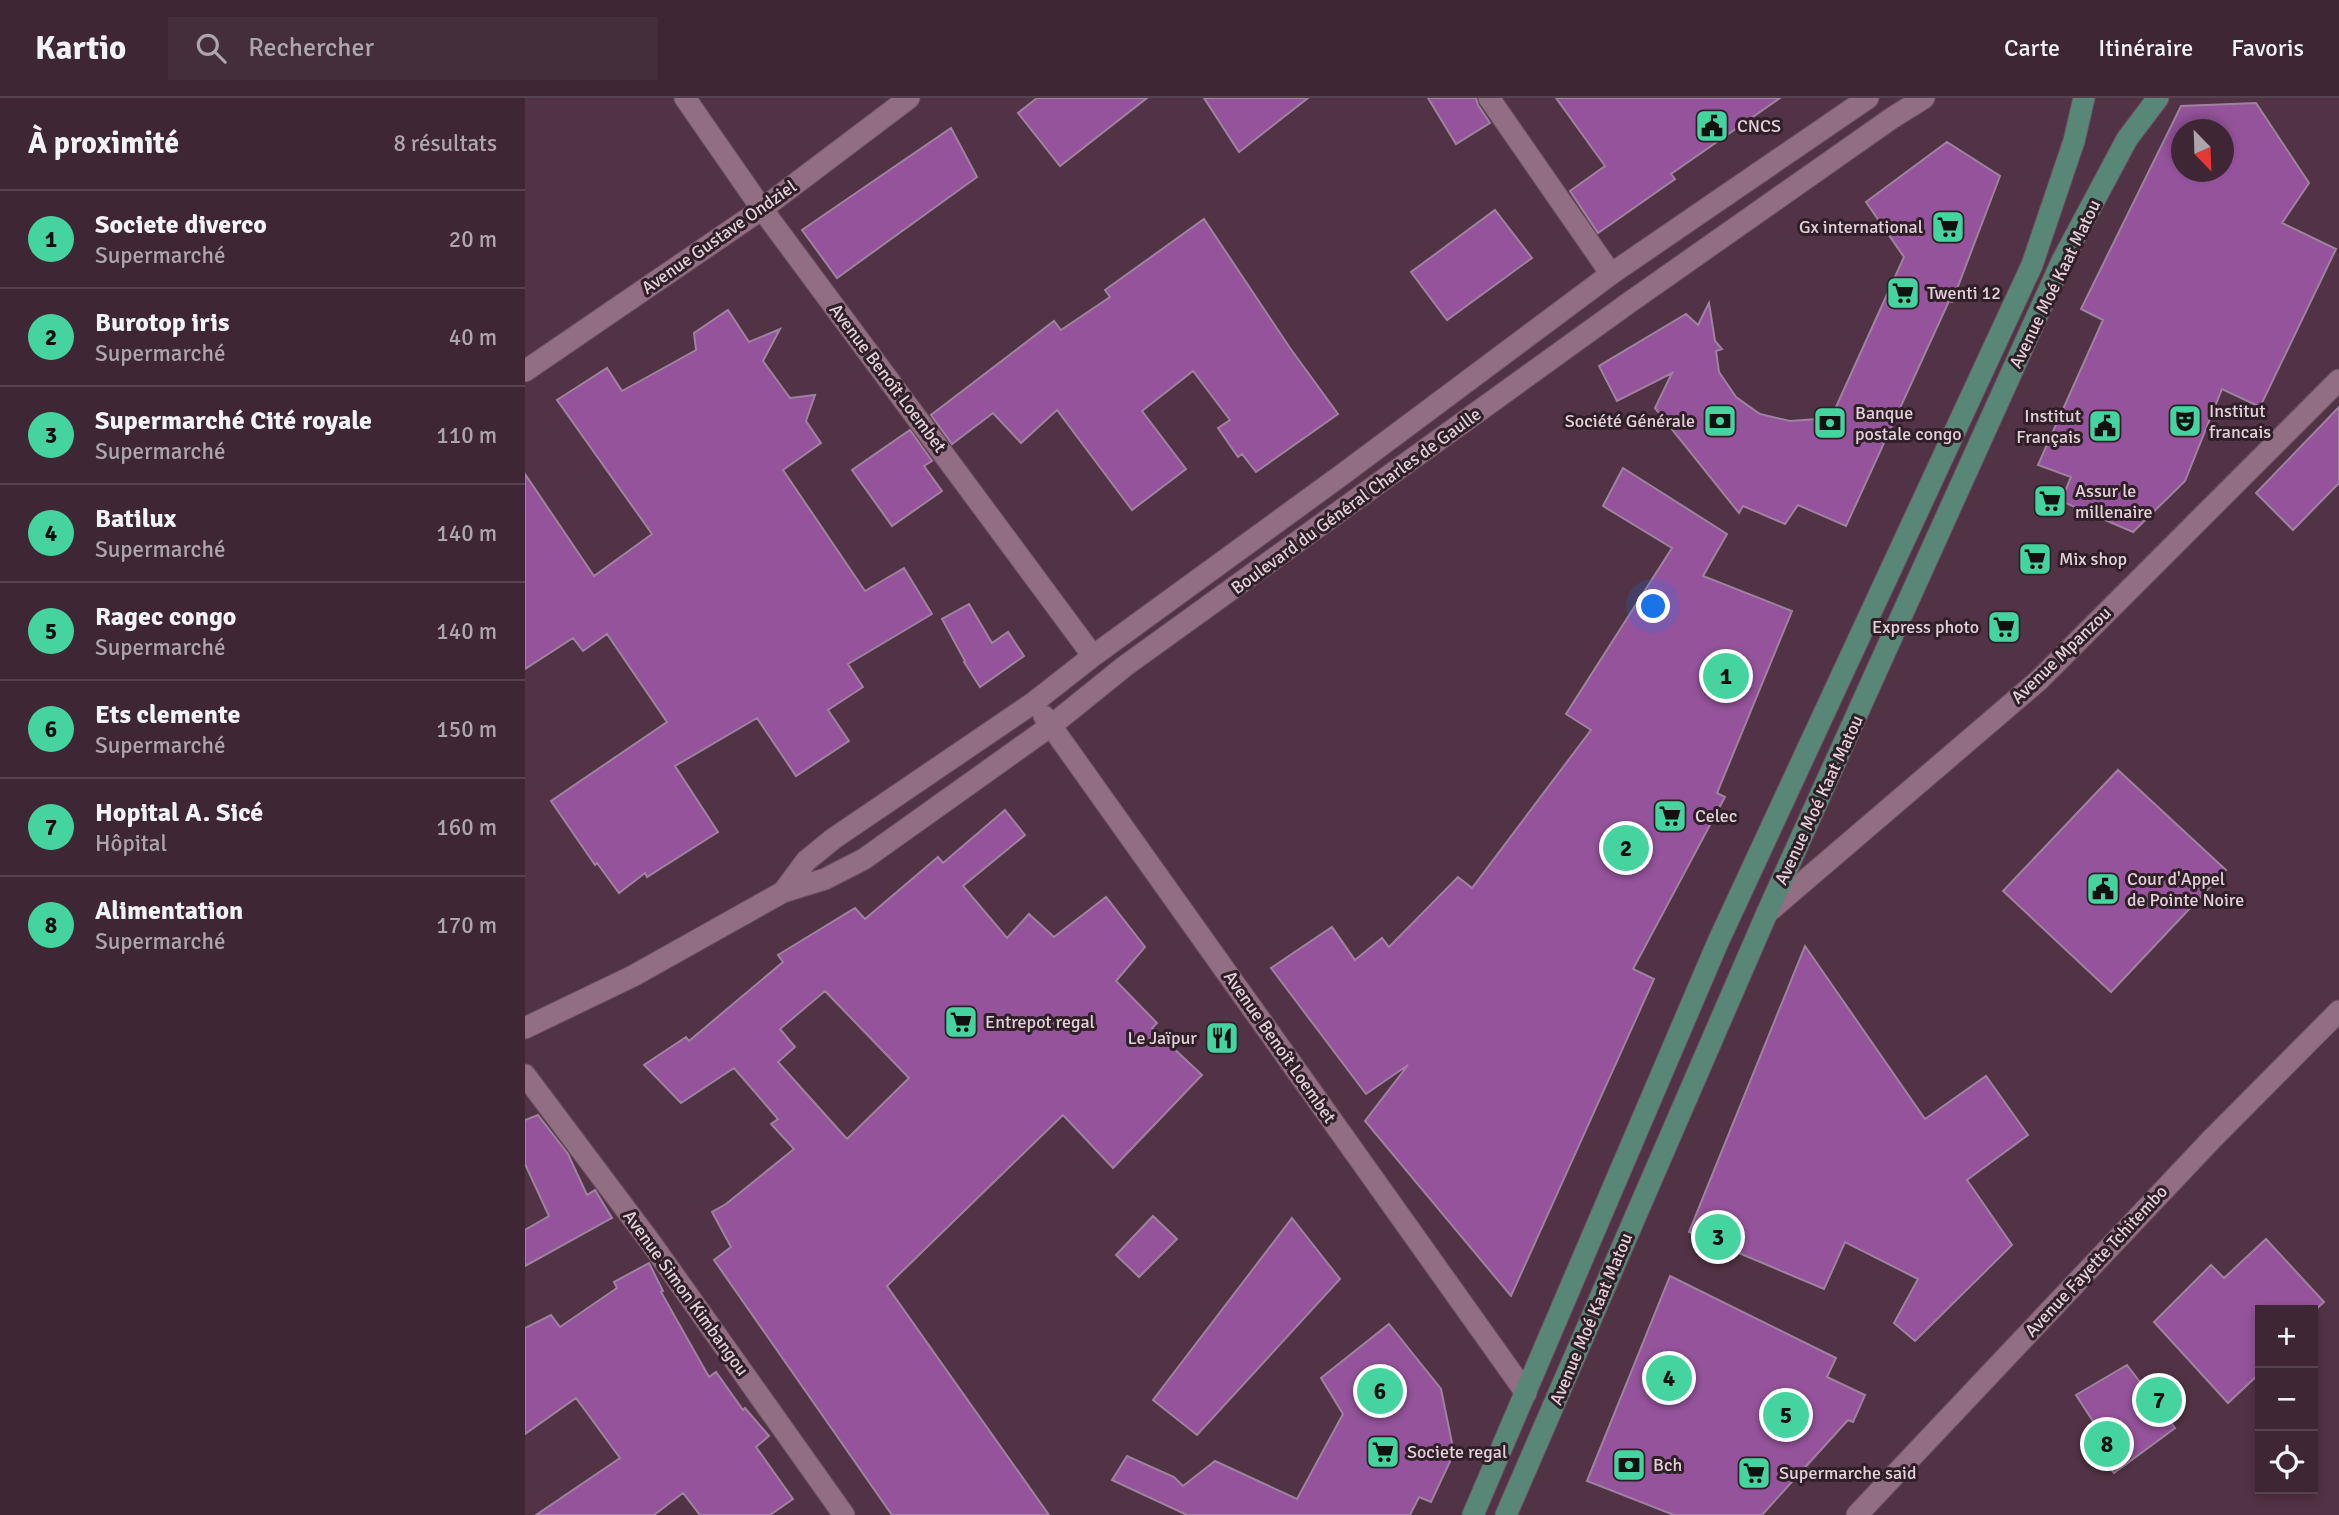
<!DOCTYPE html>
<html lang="fr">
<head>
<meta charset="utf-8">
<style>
  :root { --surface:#3e2634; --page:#452e3c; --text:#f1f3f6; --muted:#ada5ac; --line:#57434f; --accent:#45d49f }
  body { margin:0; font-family:Signika,sans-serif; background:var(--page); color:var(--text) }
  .controls { position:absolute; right:21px; bottom:21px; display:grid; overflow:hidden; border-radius:0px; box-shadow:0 4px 10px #0003 }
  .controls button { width:63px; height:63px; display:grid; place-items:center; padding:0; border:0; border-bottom:2px solid var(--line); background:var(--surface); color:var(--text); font:35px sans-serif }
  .compass { position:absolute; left:1646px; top:21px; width:63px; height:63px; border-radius:50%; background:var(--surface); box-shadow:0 4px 10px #0003; rotate:157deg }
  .you { position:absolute; left:1129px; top:509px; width:24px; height:24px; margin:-18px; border:5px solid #fff; border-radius:50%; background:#1a73e8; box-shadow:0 0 0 10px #1a73e833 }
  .badge { display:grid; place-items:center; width:46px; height:46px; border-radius:50%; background:var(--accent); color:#111; font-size:23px; font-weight:700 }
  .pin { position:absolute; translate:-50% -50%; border:4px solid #fff; box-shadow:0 2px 7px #0006 }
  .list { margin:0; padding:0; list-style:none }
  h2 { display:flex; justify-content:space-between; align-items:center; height:91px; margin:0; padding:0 28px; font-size:30px }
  h2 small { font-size:23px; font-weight:400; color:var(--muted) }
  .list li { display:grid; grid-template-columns:46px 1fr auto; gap:21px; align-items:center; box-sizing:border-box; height:98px; padding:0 28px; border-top:2px solid var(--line) }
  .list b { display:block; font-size:26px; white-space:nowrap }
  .list p { margin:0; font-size:23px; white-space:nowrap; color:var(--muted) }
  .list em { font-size:23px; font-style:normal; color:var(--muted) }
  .icon { flex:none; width:38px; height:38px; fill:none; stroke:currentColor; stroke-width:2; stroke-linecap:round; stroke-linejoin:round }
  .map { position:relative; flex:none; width:1814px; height:1417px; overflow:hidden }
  header { display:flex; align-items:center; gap:42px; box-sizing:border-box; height:98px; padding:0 35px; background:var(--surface); border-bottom:2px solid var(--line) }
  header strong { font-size:33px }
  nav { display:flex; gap:38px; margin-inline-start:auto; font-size:24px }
  .search { width:490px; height:63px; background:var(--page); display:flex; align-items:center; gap:18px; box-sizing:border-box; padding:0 24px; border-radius:0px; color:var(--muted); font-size:26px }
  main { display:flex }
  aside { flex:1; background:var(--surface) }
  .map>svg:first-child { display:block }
  .building { fill:#95539b; stroke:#9e82a0; stroke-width:2; fill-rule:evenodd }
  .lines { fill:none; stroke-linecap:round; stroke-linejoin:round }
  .minor-casing { stroke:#6b505f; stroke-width:23 }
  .major-casing { stroke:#6b505f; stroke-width:23 }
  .minor { stroke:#926e82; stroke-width:21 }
  .major { stroke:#588778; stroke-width:21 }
  .labels { text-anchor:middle; stroke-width:6; stroke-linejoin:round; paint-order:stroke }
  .poi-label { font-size:18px; fill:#e3ced9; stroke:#2f2028; text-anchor:start }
  .street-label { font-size:18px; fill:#e3ced9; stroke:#2f2028 }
</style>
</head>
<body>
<header>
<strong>Kartio</strong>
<div class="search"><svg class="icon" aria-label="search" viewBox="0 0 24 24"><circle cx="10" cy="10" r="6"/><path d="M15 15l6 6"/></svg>Rechercher</div>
<nav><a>Carte</a><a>Itinéraire</a><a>Favoris</a></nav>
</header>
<main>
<aside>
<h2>À proximité<small>8 résultats</small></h2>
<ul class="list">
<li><span class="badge">1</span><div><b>Societe diverco</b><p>Supermarché</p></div><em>20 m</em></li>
<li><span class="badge">2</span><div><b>Burotop iris</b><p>Supermarché</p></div><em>40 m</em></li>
<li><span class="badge">3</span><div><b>Supermarché Cité royale</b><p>Supermarché</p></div><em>110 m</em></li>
<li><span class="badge">4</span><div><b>Batilux</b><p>Supermarché</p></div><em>140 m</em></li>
<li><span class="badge">5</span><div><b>Ragec congo</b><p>Supermarché</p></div><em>140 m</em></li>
<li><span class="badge">6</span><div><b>Ets clemente</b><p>Supermarché</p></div><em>150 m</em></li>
<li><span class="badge">7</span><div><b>Hopital A. Sicé</b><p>Hôpital</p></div><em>160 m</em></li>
<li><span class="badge">8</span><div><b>Alimentation</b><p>Supermarché</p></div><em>170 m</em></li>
</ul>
</aside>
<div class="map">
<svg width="1814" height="1417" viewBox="0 0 1814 1417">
  <rect width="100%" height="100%" fill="#523345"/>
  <path class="building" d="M 512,0 L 622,0 L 535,68 L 493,15 Z
    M 679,0 L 783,0 L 714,54 Z
    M 903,0 L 951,0 L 953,7 L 965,25 L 931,46 Z
    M 1031,0 L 1255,0 L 1146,76 L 1150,81 L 1073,135 L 1045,93 L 1080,68 Z
    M 1731,5 L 1784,85 L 1757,125 L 1811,151 L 1735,309 L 1697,291 L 1660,383 L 1608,434 L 1536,403 L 1546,379 L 1513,367 L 1578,222 L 1556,211 L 1656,8 ZM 1656,32 L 1698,32 L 1698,74 L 1656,74 Z
    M 426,30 L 452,79 L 312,180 L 277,132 Z
    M 1422,44 L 1475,78 L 1427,204 L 1424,203 L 1321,428 L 1273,407 L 1260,426 L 1218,408 L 1214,415 L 1130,310 L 1147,275 L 1092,303 L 1074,268 L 1161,216 L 1173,227 L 1184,205 L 1190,243 L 1197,251 L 1191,253 L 1194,274 L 1211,299 L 1235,316 L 1265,323 L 1306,320 L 1379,159 L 1341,104 Z
    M 970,112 L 1007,160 L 922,222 L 886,174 Z
    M 679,121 L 765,250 L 813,316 L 731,374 L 717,356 L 713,359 L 693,330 L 705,322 L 668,273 L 617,313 L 661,371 L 607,412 L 532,312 L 496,345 L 468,315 L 427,346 L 406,317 L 529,223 L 536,232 L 585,199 L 580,192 Z
    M 203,212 L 224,244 L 255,231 L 238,263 L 265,300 L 290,297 L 281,323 L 296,345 L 258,372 L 340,493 L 379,470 L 407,516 L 323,566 L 338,589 L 303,612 L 324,643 L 271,678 L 232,620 L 150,668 L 193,734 L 122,779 L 120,775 L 94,795 L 72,765 L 70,767 L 26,703 L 142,624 L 82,536 L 58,553 L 48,540 L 0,571 L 0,376 L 69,478 L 127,436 L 32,302 L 82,270 L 97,293 L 171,252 L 169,235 Z
    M 1814,309 L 1814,385 L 1768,432 L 1731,395 Z
    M 385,332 L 407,363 L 399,368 L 417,393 L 367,428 L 327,372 Z
    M 1098,370 L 1202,436 L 1178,478 L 1267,513 L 1192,695 L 1200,699 L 1108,871 L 1129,881 L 986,1198 L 840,1023 L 883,967 L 841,996 L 746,870 L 807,829 L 830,862 L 857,840 L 864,849 L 933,779 L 947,790 L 1066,632 L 1041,616 L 1147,450 L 1078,408 Z
    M 444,506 L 467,545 L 483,534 L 499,558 L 455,589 L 439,564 L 440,563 L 417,521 Z
    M 1593,672 L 1701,772 L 1586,894 L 1478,793 Z
    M 480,712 L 500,737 L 438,788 L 482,840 L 504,816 L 529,839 L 581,799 L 620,849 L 591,883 L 632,925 L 627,930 L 677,977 L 588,1070 L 538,1017 L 362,1188 L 524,1417 L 367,1417 L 189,1162 L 206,1149 L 187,1114 L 201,1106 L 269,1051 L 246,1026 L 253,1021 L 209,970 L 156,1005 L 119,967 L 161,939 L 164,943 L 258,864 L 253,857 L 330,810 L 340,821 L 413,759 L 418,765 ZM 300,893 L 384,980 L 322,1041 L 253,964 L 270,949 L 255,931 Z
    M 1280,848 L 1400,1021 L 1461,978 L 1503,1037 L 1442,1082 L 1487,1147 L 1390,1243 L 1369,1225 L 1393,1181 L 1320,1144 L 1299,1191 L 1164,1134 Z
    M 13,1017 L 43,1056 L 62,1097 L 70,1092 L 87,1120 L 0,1168 L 0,1132 L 24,1118 L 0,1066 L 0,1022 Z
    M 628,1118 L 652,1141 L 614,1179 L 591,1157 Z
    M 767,1120 L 815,1181 L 672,1337 L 628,1302 Z
    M 1741,1141 L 1799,1204 L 1788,1214 L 1788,1212 L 1735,1212 L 1735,1275 L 1703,1305 L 1629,1224 L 1686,1167 L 1699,1180 Z
    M 124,1165 L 138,1193 L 136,1194 L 184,1279 L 191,1274 L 218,1312 L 220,1310 L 244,1338 L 231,1349 L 268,1401 L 245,1417 L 175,1417 L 158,1395 L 129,1417 L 11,1417 L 95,1360 L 51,1300 L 0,1336 L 0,1230 L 26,1217 L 35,1229 L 92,1190 L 89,1184 Z
    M 1145,1178 L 1311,1260 L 1302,1279 L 1340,1297 L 1328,1324 L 1323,1322 L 1237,1417 L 1149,1417 L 1062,1383 Z
    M 864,1226 L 916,1291 L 929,1355 L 906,1404 L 894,1399 L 885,1417 L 662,1417 L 587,1382 L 602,1358 L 649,1379 L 658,1388 L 690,1363 L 772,1401 L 818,1316 L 796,1280 Z
    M 1602,1267 L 1650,1330 L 1589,1375 L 1564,1342 L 1575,1334 L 1551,1297 Z"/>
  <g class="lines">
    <defs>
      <path id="minor" d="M 160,0 L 237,111 L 568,558
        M 964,0 L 1086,176
        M 0,273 L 237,111 L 384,0
        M 519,618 L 1001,1295
        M 258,794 L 281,763 L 308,741 L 508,605 L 568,558 L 818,376 L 1086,176 L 1343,0
        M 1242,815 L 1513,583 L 1814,282
        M 0,930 L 108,878 L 258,794 L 300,781 L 339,761 L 527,627 L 600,568 L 1105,204 L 1367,20 L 1399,0
        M 0,977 L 126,1145 L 319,1417
        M 1332,1417 L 1686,1042 L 1814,913"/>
      <path id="major" d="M 948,1417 L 1193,844 L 1507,167 L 1549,43 L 1559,0
        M 981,1417 L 1242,815 L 1537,163 L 1602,41 L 1633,0"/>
    </defs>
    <use href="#minor" class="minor-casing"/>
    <use href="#major" class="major-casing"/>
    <use href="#minor" class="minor"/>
    <use href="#major" class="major"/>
  </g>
  <defs>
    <symbol id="civic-square" viewBox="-11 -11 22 22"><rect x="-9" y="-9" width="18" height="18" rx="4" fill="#45d49f" stroke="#2f2028"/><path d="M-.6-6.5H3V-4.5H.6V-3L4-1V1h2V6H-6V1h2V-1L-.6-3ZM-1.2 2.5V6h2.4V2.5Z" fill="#111"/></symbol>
    <symbol id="supermarket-square" viewBox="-11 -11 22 22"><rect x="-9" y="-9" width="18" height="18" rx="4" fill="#45d49f" stroke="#2f2028"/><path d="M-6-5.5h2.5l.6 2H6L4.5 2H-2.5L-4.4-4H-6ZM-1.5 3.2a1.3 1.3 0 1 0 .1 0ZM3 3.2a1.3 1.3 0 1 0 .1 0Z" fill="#111"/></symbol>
    <symbol id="bank-square" viewBox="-11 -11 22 22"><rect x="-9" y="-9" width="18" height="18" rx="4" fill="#45d49f" stroke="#2f2028"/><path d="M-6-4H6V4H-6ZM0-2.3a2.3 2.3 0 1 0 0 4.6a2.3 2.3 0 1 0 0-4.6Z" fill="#111"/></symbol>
    <symbol id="theatre-square" viewBox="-11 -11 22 22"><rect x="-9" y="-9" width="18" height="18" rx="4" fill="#45d49f" stroke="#2f2028"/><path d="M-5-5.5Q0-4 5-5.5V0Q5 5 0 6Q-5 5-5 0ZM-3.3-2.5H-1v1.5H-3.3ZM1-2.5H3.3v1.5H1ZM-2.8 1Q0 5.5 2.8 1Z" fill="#111"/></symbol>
    <symbol id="restaurant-square" viewBox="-11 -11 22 22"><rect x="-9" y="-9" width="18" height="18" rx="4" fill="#45d49f" stroke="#2f2028"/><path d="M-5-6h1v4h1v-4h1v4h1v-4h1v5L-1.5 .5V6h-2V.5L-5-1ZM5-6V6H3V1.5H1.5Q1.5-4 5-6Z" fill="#111"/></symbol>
  </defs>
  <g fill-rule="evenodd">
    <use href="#civic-square" x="1168" y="9" width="38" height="38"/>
    <use href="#supermarket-square" x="1404" y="110" width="38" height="38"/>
    <use href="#supermarket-square" x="1359" y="176" width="38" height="38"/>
    <use href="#bank-square" x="1176" y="304" width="38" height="38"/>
    <use href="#theatre-square" x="1641" y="304" width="38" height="38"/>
    <use href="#bank-square" x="1286" y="306" width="38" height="38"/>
    <use href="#civic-square" x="1561" y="309" width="38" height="38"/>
    <use href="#supermarket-square" x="1506" y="384" width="38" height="38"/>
    <use href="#supermarket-square" x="1491" y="442" width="38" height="38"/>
    <use href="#supermarket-square" x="1460" y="510" width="38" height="38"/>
    <use href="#supermarket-square" x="1126" y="699" width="38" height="38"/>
    <use href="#civic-square" x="1559" y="772" width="38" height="38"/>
    <use href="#supermarket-square" x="417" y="905" width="38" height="38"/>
    <use href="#restaurant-square" x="678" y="921" width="38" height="38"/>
    <use href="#supermarket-square" x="839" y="1335" width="38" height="38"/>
    <use href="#bank-square" x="1085" y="1348" width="38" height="38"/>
    <use href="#supermarket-square" x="1210" y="1356" width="38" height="38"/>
  </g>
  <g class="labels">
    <g class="poi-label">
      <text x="1212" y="34">CNCS</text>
      <text x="1398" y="135" text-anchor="end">Gx international</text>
      <text x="1402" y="201">Twenti 12</text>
      <text x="1684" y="319">Institut<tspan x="1684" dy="21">francais</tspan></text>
      <text x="1330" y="321">Banque<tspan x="1330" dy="21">postale congo</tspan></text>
      <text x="1556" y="324" text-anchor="end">Institut<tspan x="1556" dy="21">Français</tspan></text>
      <text x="1170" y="329" text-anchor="end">Société Générale</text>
      <text x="1550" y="399">Assur le<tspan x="1550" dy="21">millenaire</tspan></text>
      <text x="1534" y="467">Mix shop</text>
      <text x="1454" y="535" text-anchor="end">Express photo</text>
      <text x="1170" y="724">Celec</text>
      <text x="1602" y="787">Cour d'Appel<tspan x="1602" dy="21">de Pointe Noire</tspan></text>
      <text x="460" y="930">Entrepot regal</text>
      <text x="672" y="946" text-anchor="end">Le Jaïpur</text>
      <text x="882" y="1360">Societe regal</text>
      <text x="1128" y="1373">Bch</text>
      <text x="1254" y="1381">Supermarche said</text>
    </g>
    <g class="street-label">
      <text transform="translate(194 139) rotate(-35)" y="6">Avenue Gustave Ondziel</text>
      <text transform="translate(1530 186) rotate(-64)" y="6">Avenue Moé Kaat Matou</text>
      <text transform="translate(363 280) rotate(53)" y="6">Avenue Benoît Loembet</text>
      <text transform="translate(831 403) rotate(-36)" y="6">Boulevard du Général Charles de Gaulle</text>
      <text transform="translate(1536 557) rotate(-44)" y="6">Avenue Mpanzou</text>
      <text transform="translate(1294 702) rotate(-65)" y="6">Avenue Moé Kaat Matou</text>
      <text transform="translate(755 949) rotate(55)" y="6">Avenue Benoît Loembet</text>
      <text transform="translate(1571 1163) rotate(-47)" y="6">Avenue Fayette Tchitembo</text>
      <text transform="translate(161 1195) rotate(54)" y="6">Avenue Simon Kimbangou</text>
      <text transform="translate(1066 1221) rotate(-67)" y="6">Avenue Moé Kaat Matou</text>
    </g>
  </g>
</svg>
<div class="controls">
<button>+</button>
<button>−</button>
<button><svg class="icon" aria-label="locate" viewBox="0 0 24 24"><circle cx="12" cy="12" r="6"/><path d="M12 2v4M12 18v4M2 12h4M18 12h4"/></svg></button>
</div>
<svg class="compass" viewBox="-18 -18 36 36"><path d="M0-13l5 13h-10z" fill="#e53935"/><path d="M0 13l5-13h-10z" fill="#ada5ac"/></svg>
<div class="you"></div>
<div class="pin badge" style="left:1201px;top:578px">1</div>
<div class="pin badge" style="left:1101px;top:750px">2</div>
<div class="pin badge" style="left:1193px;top:1139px">3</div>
<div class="pin badge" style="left:1144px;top:1280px">4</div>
<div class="pin badge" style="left:1261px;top:1317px">5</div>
<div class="pin badge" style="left:855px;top:1293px">6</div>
<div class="pin badge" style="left:1634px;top:1302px">7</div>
<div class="pin badge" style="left:1582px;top:1346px">8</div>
</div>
</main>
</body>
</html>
